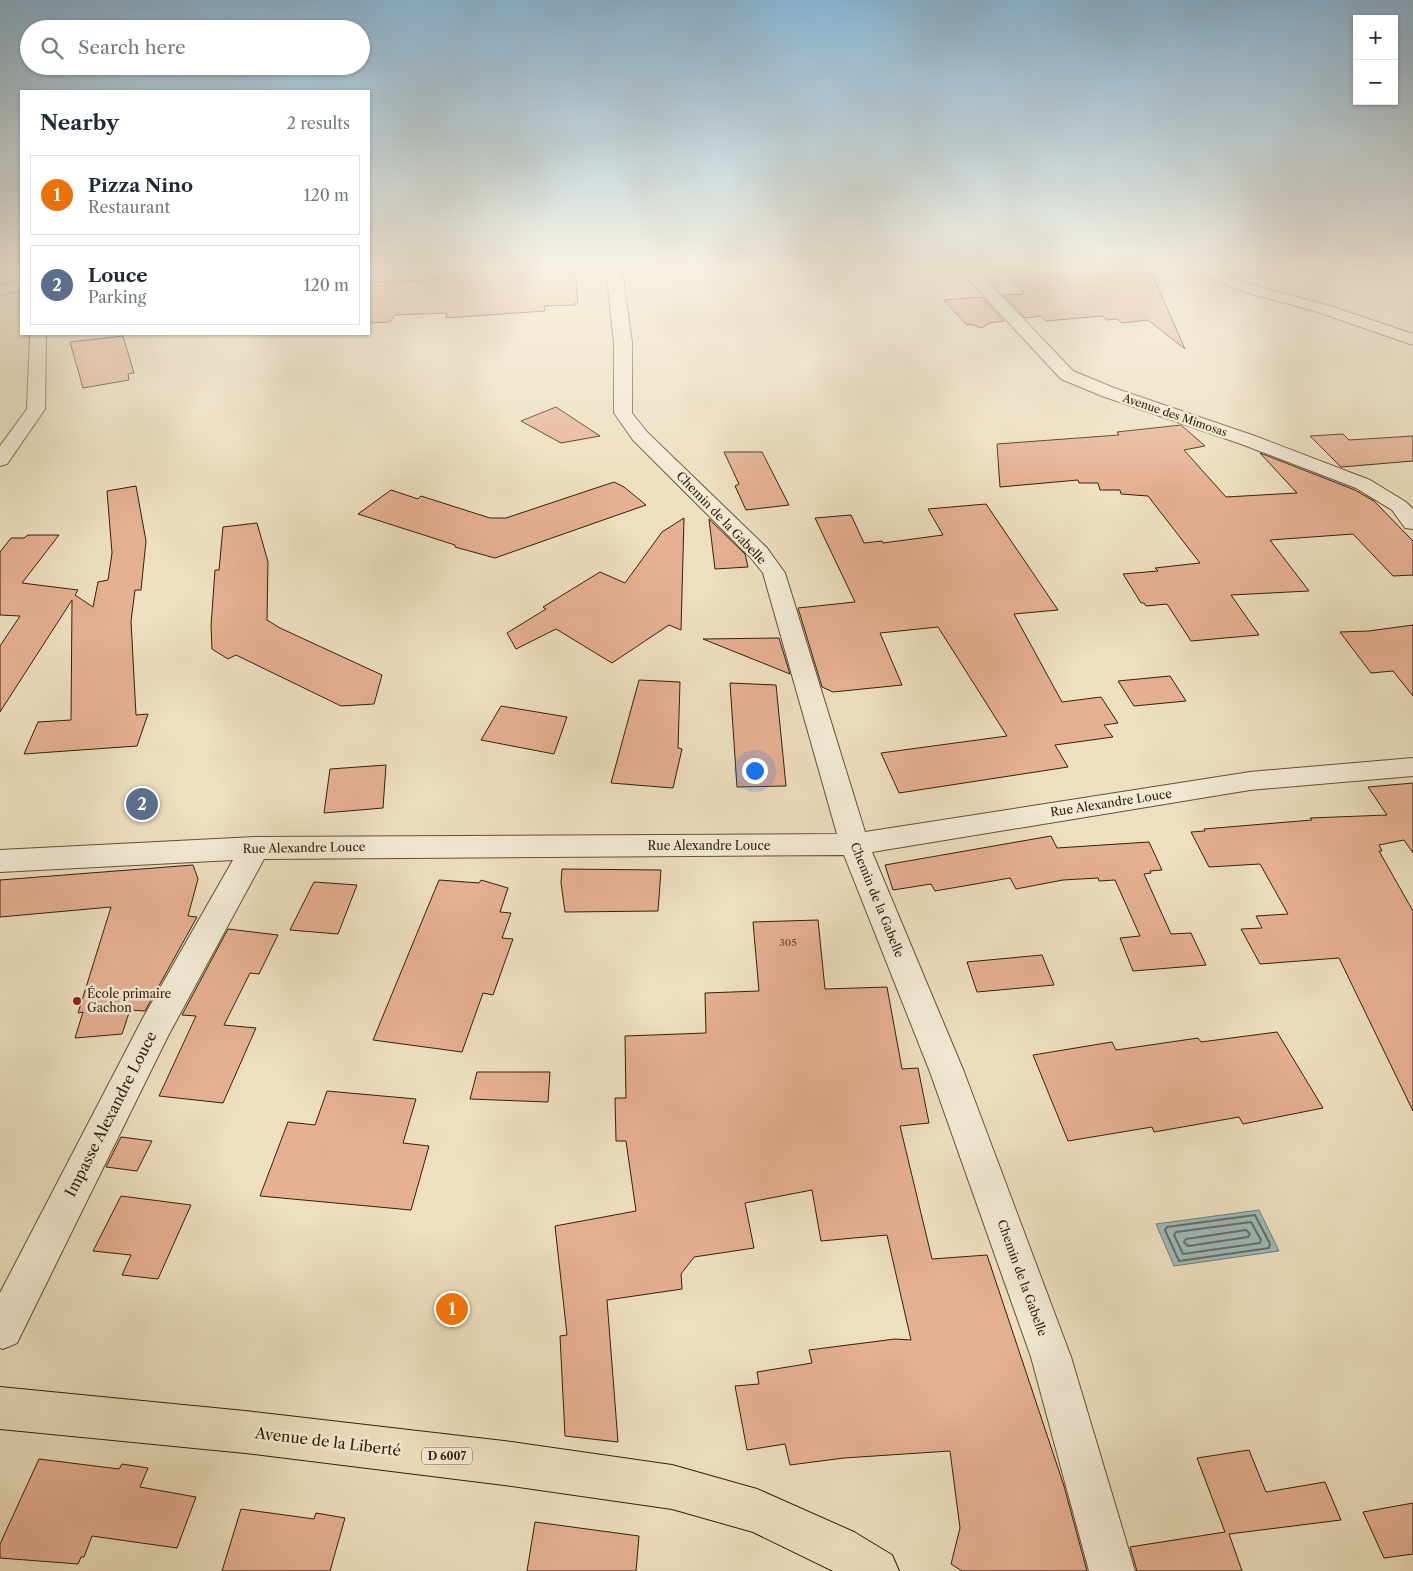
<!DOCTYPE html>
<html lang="en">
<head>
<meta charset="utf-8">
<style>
  :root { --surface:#fff; --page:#f2f2f3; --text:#1f2937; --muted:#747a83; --line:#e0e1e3; --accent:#0b8043 }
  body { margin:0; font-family:"Libre Caslon Text",serif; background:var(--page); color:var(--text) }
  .controls { position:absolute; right:15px; top:15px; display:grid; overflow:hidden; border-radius:0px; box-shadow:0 1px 4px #0004 }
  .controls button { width:45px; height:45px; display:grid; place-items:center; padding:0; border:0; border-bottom:1px solid var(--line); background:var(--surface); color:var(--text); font:25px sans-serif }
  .you { position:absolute; left:754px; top:770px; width:18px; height:18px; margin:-12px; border:4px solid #fff; border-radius:50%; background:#1a73e8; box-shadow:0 0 0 8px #1a73e833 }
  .badge { display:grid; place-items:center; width:32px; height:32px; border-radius:50%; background:var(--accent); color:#fff; font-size:16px; font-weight:700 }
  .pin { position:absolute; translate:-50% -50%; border:2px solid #fff; box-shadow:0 1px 5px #0006 }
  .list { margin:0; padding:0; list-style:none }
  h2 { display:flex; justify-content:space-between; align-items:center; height:65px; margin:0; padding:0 20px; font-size:21px }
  h2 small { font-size:16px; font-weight:400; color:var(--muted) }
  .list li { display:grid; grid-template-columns:32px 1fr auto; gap:15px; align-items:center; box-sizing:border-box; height:80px; margin:0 10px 10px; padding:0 10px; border:1px solid var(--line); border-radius:0px }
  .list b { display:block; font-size:19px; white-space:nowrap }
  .list p { margin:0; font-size:16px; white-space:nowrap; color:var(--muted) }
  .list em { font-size:16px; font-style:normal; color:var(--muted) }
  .icon { flex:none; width:28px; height:28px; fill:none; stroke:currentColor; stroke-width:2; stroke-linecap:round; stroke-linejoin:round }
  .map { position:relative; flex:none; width:1413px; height:1571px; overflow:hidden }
  .search { position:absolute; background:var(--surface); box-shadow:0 1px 4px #0004; left:20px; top:20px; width:350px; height:55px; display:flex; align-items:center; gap:12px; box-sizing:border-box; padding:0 18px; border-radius:28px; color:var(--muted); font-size:19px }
  .panel { position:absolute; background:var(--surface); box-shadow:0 1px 4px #0004; left:20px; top:90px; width:350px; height:245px; border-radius:0px }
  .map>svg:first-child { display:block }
  .water { fill:#9cbabb; stroke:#727d73 }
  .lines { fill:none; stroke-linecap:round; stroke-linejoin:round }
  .shore { stroke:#686e61; stroke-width:2 }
  .building { fill:#e6b093; stroke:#332107 }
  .minor-casing { stroke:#625035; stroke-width:2 }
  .major-casing { stroke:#332107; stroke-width:2 }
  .minor { fill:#f3ead5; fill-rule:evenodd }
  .major { fill:#eddfbf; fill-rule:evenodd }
  .poi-dot { fill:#8f2418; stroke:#f3ead5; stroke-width:2 }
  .labels { text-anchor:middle; stroke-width:5; stroke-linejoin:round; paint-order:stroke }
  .number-label { font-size:10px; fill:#60452a }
  .far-street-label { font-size:11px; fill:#332107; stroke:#f3ead5 }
  .shield { fill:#f3ead5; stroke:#6d5d45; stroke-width:1 }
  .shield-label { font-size:11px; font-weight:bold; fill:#332107 }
  .street-label { font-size:12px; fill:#332107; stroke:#f3ead5 }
  .poi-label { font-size:12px; fill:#332107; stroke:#f3ead5; text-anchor:start }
  .near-street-label { font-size:15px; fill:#332107; stroke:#f3ead5 }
</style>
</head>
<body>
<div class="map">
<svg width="1413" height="1571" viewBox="0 0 1413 1571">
  <rect width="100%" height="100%" fill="#eddfbf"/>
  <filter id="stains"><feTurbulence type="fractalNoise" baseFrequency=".004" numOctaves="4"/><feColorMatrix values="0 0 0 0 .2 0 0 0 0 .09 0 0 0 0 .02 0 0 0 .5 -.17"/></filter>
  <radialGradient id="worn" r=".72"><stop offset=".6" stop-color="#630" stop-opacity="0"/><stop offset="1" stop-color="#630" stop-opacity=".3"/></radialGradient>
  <path class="water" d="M 1259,1210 L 1279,1251 L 1174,1266 L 1156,1224 Z"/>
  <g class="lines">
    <path class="shore" d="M 1255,1215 L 1270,1244 L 1269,1248 L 1179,1261 L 1165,1230 L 1167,1227 Z
      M 1251,1222 L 1261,1240 L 1260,1243 L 1183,1254 L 1174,1235 L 1176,1232 Z
      M 1246,1230 L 1250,1234 L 1248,1237 L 1188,1246 L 1184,1242 L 1186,1239 Z"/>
  </g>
  <path class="building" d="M 501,267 L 575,267 L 578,303 L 575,303 L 576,305 L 544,306 L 545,311 L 446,318 L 447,313 L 395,315 L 390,322 L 369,323 L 369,282 L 433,280 L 439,275 L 452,277 L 463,269 Z
    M 1000,267 L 1149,267 L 1185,349 L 1148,320 L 1122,323 L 1117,319 L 1107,320 L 1102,316 L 1046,321 L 1041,316 L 1025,318 L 1004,295 L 1025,294 Z
    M 982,297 L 1004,321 L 989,323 L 982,328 L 971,324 L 967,325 L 944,300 Z
    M 123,336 L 134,373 L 128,374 L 129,380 L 83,388 L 70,342 Z
    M 556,407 L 600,436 L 561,443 L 521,421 Z
    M 1181,425 L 1205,446 L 1184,450 L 1226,497 L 1297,493 L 1260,453 L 1355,490 L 1374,501 L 1413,541 L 1413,575 L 1393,576 L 1353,534 L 1270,540 L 1309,591 L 1231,595 L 1259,635 L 1191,641 L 1167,604 L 1146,606 L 1144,603 L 1141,603 L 1123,574 L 1158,571 L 1155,568 L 1200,563 L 1148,496 L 1121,494 L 1120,490 L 1100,490 L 1098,483 L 1079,483 L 1078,480 L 1000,487 L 997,444 L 1119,435 L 1117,432 Z
    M 1343,434 L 1349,440 L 1413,436 L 1413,461 L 1341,467 L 1310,436 Z
    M 724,452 L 762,452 L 789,505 L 746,510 L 735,486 L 739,484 Z
    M 614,482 L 624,487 L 646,505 L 495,558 L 455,547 L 455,545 L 358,514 L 391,490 L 418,499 L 421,496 L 490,518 L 506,518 Z
    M 136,486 L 146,541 L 141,590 L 135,590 L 131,621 L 136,715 L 148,714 L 137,746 L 24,754 L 38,722 L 71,720 L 72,600 L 0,712 L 0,646 L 20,616 L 0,615 L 0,552 L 11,538 L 24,538 L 28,535 L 59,535 L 22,583 L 78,590 L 75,595 L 93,607 L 98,582 L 108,580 L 112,553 L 107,491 Z
    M 986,504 L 1058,610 L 1014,614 L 1062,702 L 1101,697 L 1118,723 L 1104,725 L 1113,737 L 1055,745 L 1068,767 L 899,793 L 881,753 L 1007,736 L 938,627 L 880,633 L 902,685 L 833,692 L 822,687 L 798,608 L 855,602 L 815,518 L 851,515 L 864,543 L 882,541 L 883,543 L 943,535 L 928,509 Z
    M 684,518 L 681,630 L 669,625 L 612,663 L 556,629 L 516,649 L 507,633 L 546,609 L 543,607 L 600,572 L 625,583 L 662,532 Z
    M 709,519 L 745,554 L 748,567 L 715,569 Z
    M 257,523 L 268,562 L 267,620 L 280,628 L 382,675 L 374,704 L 341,706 L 236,655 L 228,659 L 212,649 L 211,626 L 215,570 L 219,570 L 223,527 Z
    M 1413,625 L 1413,696 L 1393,671 L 1371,673 L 1340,632 L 1369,631 Z
    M 779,638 L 790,674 L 703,639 L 704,639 Z
    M 1170,676 L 1186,701 L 1134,706 L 1118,681 Z
    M 639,680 L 680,682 L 678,748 L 682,749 L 673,788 L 611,783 Z
    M 730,683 L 776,685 L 786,786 L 737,787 Z
    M 501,706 L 567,717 L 554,754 L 481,740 Z
    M 386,765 L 383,808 L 324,813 L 330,769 Z
    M 1413,783 L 1413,853 L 1404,840 L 1379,845 L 1382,851 L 1379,851 L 1413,911 L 1413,1111 L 1339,958 L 1260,964 L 1241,929 L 1262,928 L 1256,916 L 1288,914 L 1260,864 L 1209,867 L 1191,832 L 1205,831 L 1204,829 L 1312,820 L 1310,818 L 1387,815 L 1368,787 Z
    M 1051,836 L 1057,848 L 1149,842 L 1162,870 L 1150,871 L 1151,873 L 1144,874 L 1171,934 L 1191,933 L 1206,965 L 1133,971 L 1120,938 L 1140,936 L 1115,880 L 1099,881 L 1098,878 L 1063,880 L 1016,889 L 1010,878 L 935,891 L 931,884 L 893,890 L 885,865 Z
    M 193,865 L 198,879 L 188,916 L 197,917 L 145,1011 L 130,1010 L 122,1034 L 75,1038 L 83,1012 L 78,1013 L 111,907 L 0,917 L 0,880 Z
    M 562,869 L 661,870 L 658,911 L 565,912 L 561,883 Z
    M 439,880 L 479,883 L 481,880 L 508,888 L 500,912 L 511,913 L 502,938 L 513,939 L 493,995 L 483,993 L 462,1052 L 373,1040 Z
    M 314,882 L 357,885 L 338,934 L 290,930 Z
    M 818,920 L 825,989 L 887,987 L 902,1069 L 918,1068 L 929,1123 L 900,1126 L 932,1259 L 987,1255 L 1064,1486 L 1087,1571 L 962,1571 L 951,1564 L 960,1528 L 950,1451 L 844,1458 L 790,1465 L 785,1444 L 747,1450 L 735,1386 L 759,1384 L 757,1372 L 812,1363 L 809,1350 L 895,1339 L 911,1340 L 887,1235 L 821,1241 L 812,1190 L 745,1203 L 754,1248 L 694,1257 L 681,1274 L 682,1289 L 607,1300 L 618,1442 L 565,1436 L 560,1336 L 567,1335 L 555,1226 L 636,1211 L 626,1141 L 616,1141 L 615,1098 L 626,1098 L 625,1036 L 706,1033 L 705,993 L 759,991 L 753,922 Z
    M 228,929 L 278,935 L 259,974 L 250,973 L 224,1025 L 256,1028 L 223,1103 L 159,1096 L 196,1016 L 182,1015 Z
    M 1042,955 L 1054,985 L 977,992 L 967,962 Z
    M 1277,1032 L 1323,1108 L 1243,1124 L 1239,1117 L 1154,1132 L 1152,1127 L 1068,1141 L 1033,1055 L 1112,1042 L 1116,1050 L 1198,1038 L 1201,1042 Z
    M 477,1072 L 550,1072 L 548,1102 L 470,1099 Z
    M 327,1091 L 416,1099 L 403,1143 L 429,1146 L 411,1210 L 260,1196 L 288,1122 L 315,1125 Z
    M 121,1137 L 152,1141 L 137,1171 L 106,1167 Z
    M 121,1196 L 191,1205 L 158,1279 L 122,1275 L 131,1255 L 93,1251 Z
    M 1249,1450 L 1266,1492 L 1325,1482 L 1341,1520 L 1229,1534 L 1242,1571 L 1137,1571 L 1130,1547 L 1225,1532 L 1197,1458 Z
    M 39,1459 L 119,1469 L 122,1464 L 148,1468 L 140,1487 L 196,1497 L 177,1548 L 92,1536 L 84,1557 L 81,1557 L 78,1564 L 0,1558 L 0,1544 Z
    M 1413,1503 L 1413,1554 L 1384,1558 L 1363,1512 Z
    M 241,1509 L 314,1519 L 316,1513 L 345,1518 L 330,1571 L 222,1571 Z
    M 535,1522 L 639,1536 L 636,1571 L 527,1571 Z"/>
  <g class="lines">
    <defs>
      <path id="minor" d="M 603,267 L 619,267 L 623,278 L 632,343 L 632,413 L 647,432 L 767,548 L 785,573 L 865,832 L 1250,772 L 1413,758 L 1413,776 L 1250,790 L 872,852 L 964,1072 L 1071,1357 L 1135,1571 L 1089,1571 L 1031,1357 L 930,1072 L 844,855 L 264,859 L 168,1036 L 17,1343 L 3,1349 L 0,1348 L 0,1293 L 144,1016 L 233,860 L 0,872 L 0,850 L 255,837 L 837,834 L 763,573 L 751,558 L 633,440 L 614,413 L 614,343 L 607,278 Z
        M 957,267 L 974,267 L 1073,371 L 1114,388 L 1255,436 L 1370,480 L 1406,502 L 1413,509 L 1413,529 L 1405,528 L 1392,510 L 1356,488 L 1241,444 L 1102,396 L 1061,379 Z
        M 1184,267 L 1206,267 L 1263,288 L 1327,305 L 1413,334 L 1413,345 L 1315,311 L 1251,294 L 1187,270 Z
        M 21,281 L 21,291 L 0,295 L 0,285 Z
        M 30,334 L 46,334 L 45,409 L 7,464 L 0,466 L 0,446 L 27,409 Z"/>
      <path id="major" d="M 0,1387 L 245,1411 L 504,1441 L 672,1465 L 757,1489 L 854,1532 L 892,1555 L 899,1571 L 833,1571 L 753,1532 L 672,1509 L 504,1485 L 245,1453 L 0,1429 Z"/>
    </defs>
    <use href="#minor" class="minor-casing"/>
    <use href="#major" class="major-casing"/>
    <use href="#minor" class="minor"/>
    <use href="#major" class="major"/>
  </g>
  <linearGradient id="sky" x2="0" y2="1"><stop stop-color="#89b6d6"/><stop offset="0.55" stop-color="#f7f1e2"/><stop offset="1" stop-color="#f7f1e2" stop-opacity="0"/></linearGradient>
  <rect width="1413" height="487" fill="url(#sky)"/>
  <circle class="poi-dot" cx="77" cy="1001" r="5"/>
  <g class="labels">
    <g class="number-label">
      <text x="788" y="946">305</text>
    </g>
    <g class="far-street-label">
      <text transform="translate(1175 415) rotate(19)" y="4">Avenue des Mimosas</text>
    </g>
    <rect class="shield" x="422" y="1447.5" width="50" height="17" rx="4"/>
    <g class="shield-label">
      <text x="447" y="1460">D 6007</text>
    </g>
    <g class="street-label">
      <text transform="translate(721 518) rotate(46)" y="4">Chemin de la Gabelle</text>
      <text transform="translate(1111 803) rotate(-9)" y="4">Rue Alexandre Louce</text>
      <text x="709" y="850">Rue Alexandre Louce</text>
      <text transform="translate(304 848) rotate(-1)" y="4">Rue Alexandre Louce</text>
      <text transform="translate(877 900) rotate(68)" y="4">Chemin de la Gabelle</text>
      <text transform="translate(1022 1278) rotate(70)" y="4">Chemin de la Gabelle</text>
    </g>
    <g class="poi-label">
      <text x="87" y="998">École primaire<tspan x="87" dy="14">Gachon</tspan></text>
    </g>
    <g class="near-street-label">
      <text transform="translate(111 1114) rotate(-63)" y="5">Impasse Alexandre Louce</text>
      <text transform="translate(328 1442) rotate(7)" y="5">Avenue de la Liberté</text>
    </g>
  </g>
  <rect width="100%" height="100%" filter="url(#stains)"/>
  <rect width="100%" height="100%" fill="url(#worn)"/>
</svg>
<div class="controls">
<button>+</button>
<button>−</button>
</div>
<div class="you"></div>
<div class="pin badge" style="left:452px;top:1309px;background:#e8710a">1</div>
<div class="pin badge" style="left:142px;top:804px;background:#5c6f8a">2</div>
<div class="search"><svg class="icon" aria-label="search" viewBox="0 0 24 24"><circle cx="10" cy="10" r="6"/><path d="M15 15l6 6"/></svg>Search here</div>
<section class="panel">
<h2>Nearby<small>2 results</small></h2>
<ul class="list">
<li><span class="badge" style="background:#e8710a">1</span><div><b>Pizza Nino</b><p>Restaurant</p></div><em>120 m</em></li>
<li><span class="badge" style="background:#5c6f8a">2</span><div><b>Louce</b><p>Parking</p></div><em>120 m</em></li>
</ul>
</section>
</div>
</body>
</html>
